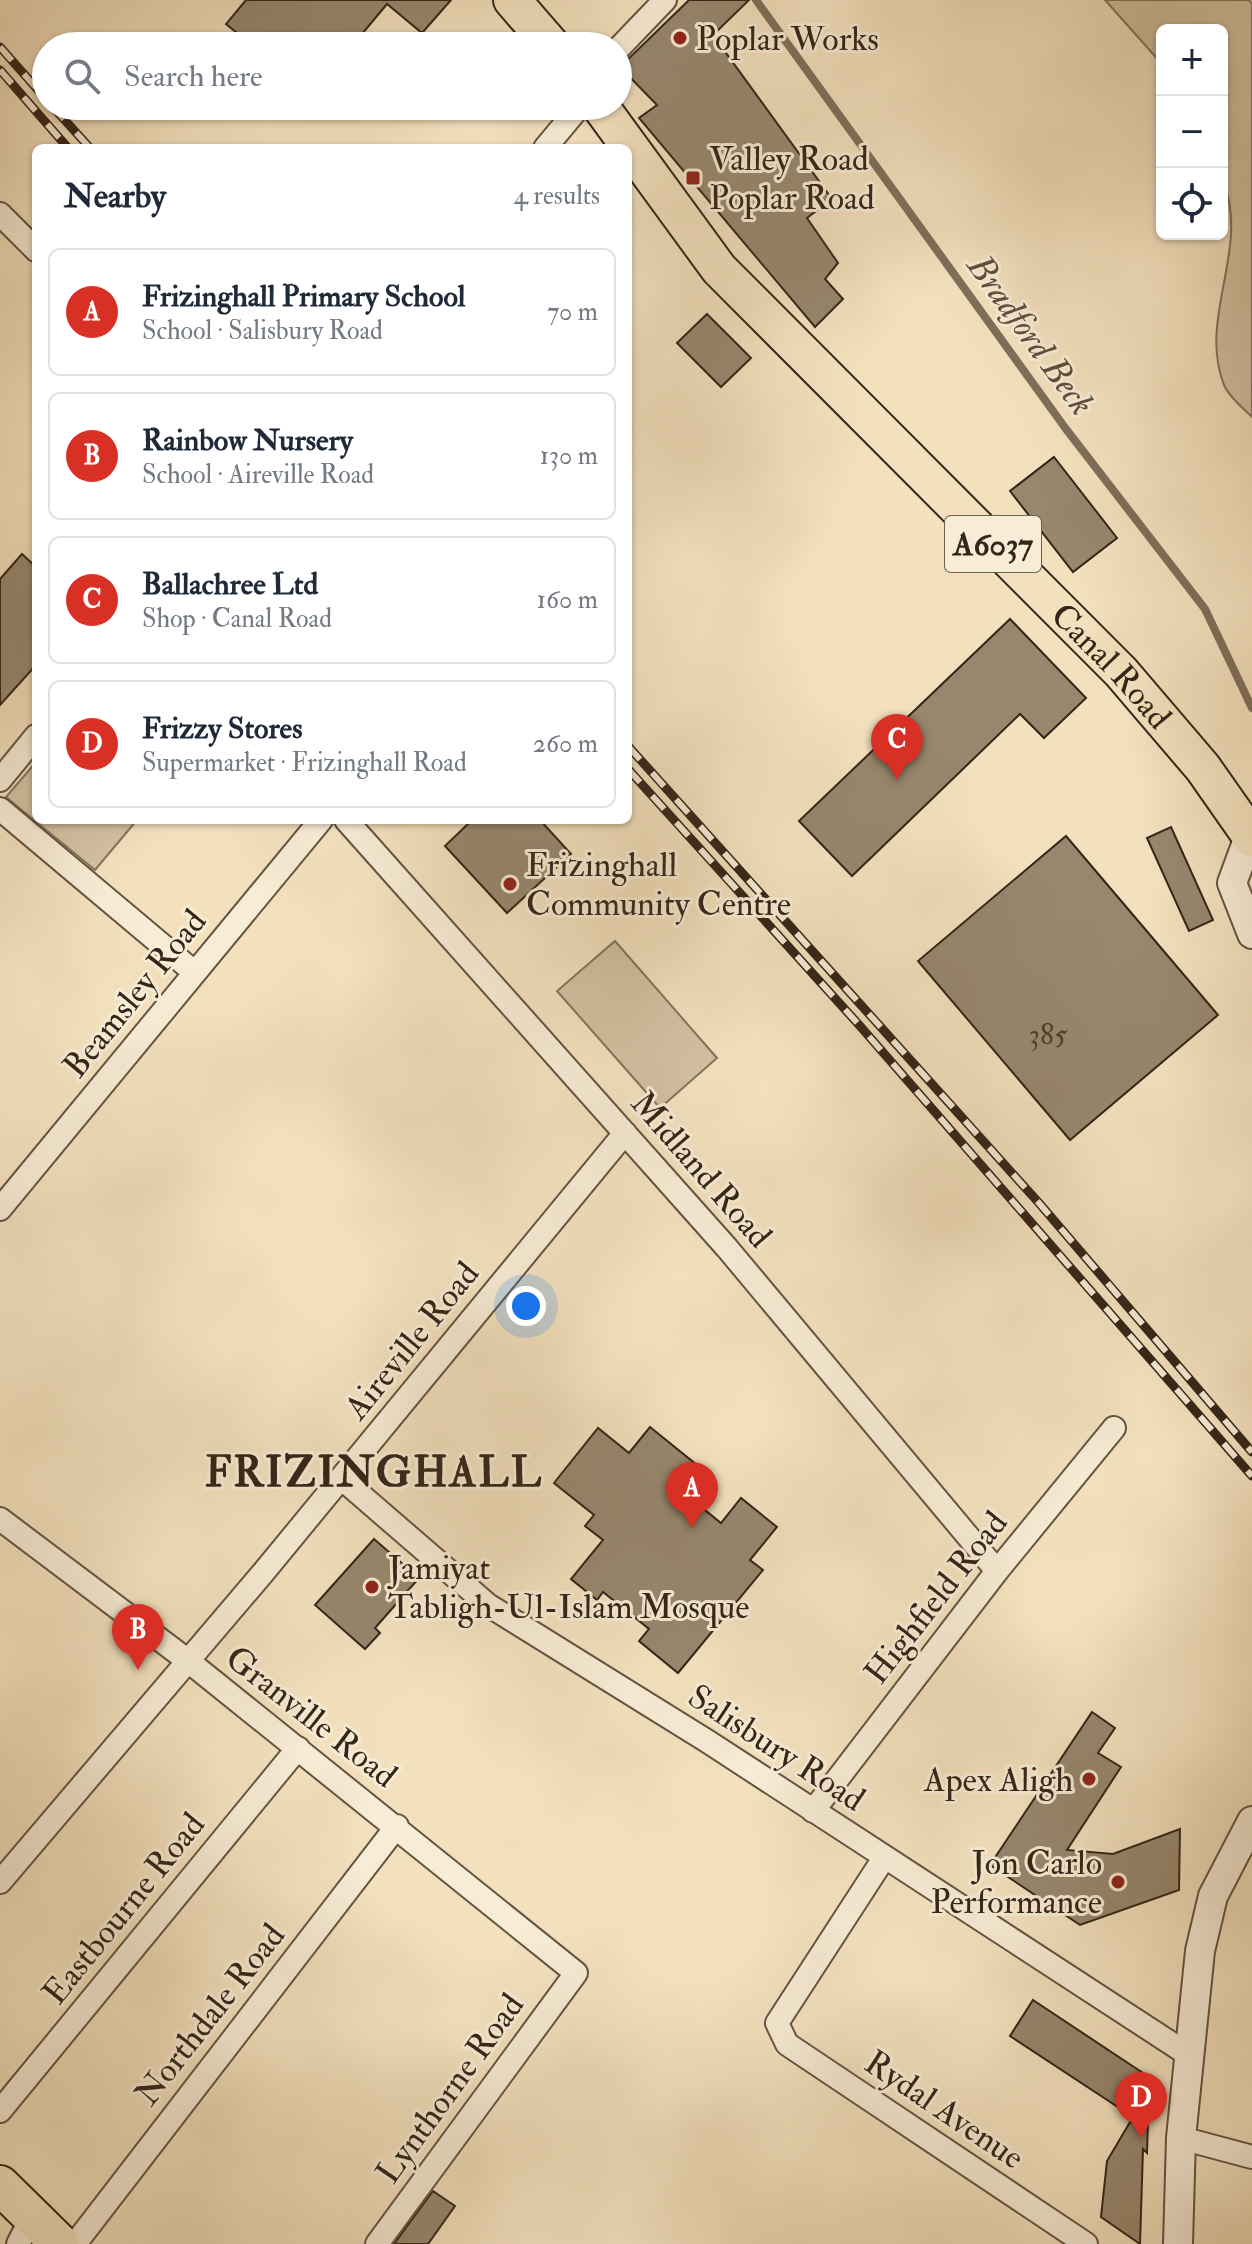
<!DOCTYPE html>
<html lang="en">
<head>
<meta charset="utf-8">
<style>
  :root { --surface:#fff; --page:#f2f2f3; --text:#1f2937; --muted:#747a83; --line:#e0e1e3; --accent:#d93025 }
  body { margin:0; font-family:"IM FELL Double Pica",serif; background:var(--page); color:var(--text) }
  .controls { position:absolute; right:24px; top:24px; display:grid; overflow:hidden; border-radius:12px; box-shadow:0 2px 6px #0004 }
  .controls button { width:72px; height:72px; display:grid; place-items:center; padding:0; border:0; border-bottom:2px solid var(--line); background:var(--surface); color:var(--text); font:40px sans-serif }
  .you { position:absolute; left:526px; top:1306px; width:28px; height:28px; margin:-20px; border:6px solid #fff; border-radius:50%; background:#1a73e8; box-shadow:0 0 0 12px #1a73e833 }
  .badge { display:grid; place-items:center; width:52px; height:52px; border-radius:50%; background:var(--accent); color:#fff; font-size:26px; font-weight:700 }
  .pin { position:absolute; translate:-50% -66px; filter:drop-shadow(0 2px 4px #0008) }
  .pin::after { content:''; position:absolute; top:42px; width:28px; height:24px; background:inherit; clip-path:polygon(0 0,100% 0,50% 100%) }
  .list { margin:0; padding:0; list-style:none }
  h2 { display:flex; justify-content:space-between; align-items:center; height:104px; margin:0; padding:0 32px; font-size:34px }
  h2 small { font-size:26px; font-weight:400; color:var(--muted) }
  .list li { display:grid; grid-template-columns:52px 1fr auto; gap:24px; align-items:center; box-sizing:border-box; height:128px; margin:0 16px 16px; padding:0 16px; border:2px solid var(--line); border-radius:12px }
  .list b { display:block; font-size:30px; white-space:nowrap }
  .list p { margin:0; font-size:26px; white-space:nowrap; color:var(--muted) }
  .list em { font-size:26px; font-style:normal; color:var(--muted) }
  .icon { flex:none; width:44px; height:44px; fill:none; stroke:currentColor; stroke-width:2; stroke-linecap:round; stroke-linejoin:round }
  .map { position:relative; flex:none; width:1252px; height:2244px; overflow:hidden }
  .search { position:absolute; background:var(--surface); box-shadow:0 2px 6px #0004; left:32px; top:32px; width:600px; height:88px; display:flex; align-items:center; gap:20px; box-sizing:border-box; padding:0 28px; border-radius:44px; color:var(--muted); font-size:30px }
  .panel { position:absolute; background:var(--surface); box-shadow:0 2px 6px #0004; left:32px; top:144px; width:600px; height:680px; border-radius:12px }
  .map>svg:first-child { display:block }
  .green { fill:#d3c1a2; stroke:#84735d; stroke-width:2 }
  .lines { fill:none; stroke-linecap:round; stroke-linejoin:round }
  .stream { stroke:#806f5a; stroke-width:8 }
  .building { fill:#97876e; stroke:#342518; stroke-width:2 }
  .minor-casing { stroke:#645442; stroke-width:26 }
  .tertiary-casing { stroke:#645442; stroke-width:32 }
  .primary-casing { stroke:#342518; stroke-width:40 }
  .trunk-casing { stroke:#342518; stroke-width:42 }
  .minor { stroke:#f7ecd5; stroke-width:22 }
  .tertiary { stroke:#f7ecd5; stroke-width:28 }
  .primary { stroke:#f3e1be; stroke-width:36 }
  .trunk { stroke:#f3e1be; stroke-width:38 }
  .rail-casing { stroke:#342518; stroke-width:9 }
  .rail { stroke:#f7ecd5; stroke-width:6; stroke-dasharray:18; stroke-linecap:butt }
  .poi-dot { fill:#8f2418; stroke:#f7ecd5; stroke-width:3 }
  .labels { text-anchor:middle; stroke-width:6; stroke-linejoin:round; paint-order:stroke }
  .number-label { font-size:30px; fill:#4d3e2e }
  .shield { fill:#f7ecd5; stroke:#6e6151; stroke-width:2 }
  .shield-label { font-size:32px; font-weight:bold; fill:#342518 }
  .poi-label { font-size:34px; fill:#342518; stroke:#f7ecd5; text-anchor:start }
  .street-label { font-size:34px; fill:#342518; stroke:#f7ecd5 }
  .water-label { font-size:36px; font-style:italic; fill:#60503e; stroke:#f7ecd5 }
  .district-label { font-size:42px; font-weight:bold; letter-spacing:2px; fill:#342518; stroke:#f7ecd5 }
</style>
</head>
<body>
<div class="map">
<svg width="1252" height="2244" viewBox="0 0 1252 2244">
  <rect width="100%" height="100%" fill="#f3e1be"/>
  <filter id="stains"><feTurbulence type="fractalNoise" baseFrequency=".0025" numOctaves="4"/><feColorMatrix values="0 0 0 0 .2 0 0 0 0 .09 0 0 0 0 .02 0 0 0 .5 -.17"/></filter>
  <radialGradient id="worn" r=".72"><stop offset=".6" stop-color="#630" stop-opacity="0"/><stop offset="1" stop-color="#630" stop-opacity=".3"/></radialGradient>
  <path class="green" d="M 1105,0 L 1249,0 L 1252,4 L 1252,417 C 1243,408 1229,397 1224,385 C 1197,317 1252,247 1222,179 L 1222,30 L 1162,30 L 1162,64 Z
    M 36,762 L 36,820 L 137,820 L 95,870 L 6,797 Z
    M 615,941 L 717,1058 L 660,1108 L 557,991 Z"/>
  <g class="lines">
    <path class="stream" d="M 756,0 L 1066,429 L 1205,609 L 1252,708"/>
  </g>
  <path class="building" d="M 246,0 L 451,0 L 422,33 L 387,4 L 352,46 L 312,46 L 299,35 L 290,46 L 253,46 L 226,24 Z
    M 689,0 L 749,0 L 713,35 L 832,199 L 807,218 L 838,263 L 825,279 L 843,299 L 815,327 L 639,118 L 657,105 L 620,67 Z
    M 707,314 L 751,358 L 721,387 L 677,343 Z
    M 1054,457 L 1117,538 L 1073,572 L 1010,491 Z
    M 22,554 L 36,567 L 36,665 L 0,705 L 0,579 Z
    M 1010,619 L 1086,698 L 1044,738 L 1020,714 L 852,876 L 799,821 Z
    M 472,820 L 540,820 L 571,854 L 507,913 L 445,846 Z
    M 1171,827 L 1213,920 L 1189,931 L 1147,838 Z
    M 1066,836 L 1218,1015 L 1070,1140 L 918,961 Z
    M 650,1427 L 708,1474 L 689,1497 L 721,1523 L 741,1498 L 777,1527 L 750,1560 L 763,1570 L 678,1673 L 639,1641 L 649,1629 L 603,1592 L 597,1600 L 571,1579 L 603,1540 L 585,1526 L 594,1515 L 554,1483 L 598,1428 L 629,1453 Z
    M 374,1539 L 419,1578 L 375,1628 L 380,1633 L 365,1649 L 315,1605 Z
    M 1092,1712 L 1115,1728 L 1098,1753 L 1121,1767 L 1067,1850 L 1113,1854 L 1180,1829 L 1179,1890 L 1080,1925 L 990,1865 Z
    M 1033,2000 L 1161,2085 L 1150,2101 L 1158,2107 L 1148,2122 L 1147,2153 L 1143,2149 L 1140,2244 L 1101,2217 L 1107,2161 L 1133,2117 L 1010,2036 Z
    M 433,2191 L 455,2206 L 428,2244 L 394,2244 Z"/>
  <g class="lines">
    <defs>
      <path id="minor" d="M 618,49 L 665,0
        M 545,148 L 580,106
        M 0,214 L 36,250
        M 0,780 L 36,736
        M 0,809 L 194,972
        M 346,820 L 727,1248 L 997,1571
        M 0,1209 L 321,820
        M 341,1478 L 488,1605 L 707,1741 L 1189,2055
        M 0,1519 L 187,1660 L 576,1973 L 377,2244
        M 813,1811 L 997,1571 L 1114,1428
        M 884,1858 L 777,2023 L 787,2044 L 1086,2244
        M 0,1882 L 262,1574 L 625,1133
        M 0,2111 L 298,1748
        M 1181,2138 L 1252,2157
        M 18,2244 L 32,2217
        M 75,2244 L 397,1826"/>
      <path id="tertiary" d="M 1250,834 L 1232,883 L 1252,934
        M 1178,2244 L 1181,2138 L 1200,1951 L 1213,1896 L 1252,1821"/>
      <g id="primary">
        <path d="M 512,0 L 552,46"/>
        <path id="s1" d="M 600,106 L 719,269 L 1121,672 L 1203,768 L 1252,838"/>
      </g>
      <path id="trunk" d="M 0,2185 L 60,2244"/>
    </defs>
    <use href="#minor" class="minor-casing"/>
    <use href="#tertiary" class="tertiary-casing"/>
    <use href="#primary" class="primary-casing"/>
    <use href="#trunk" class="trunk-casing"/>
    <use href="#minor" class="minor"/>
    <use href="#tertiary" class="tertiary"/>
    <use href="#primary" class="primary"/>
    <use href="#trunk" class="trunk"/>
    <defs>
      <path id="rail" d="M 0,47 L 46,99
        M 0,70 L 68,148
        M 52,106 L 90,148
        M 628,746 L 1039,1203 L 1252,1452
        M 628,769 L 860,1026 L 1252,1476"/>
    </defs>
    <use href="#rail" class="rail-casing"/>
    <use href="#rail" class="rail"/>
  </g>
  <g class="poi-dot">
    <circle cx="680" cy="38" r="8"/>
    <rect x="685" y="170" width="16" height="16" rx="4"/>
    <circle cx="510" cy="884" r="8"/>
    <circle cx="372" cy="1587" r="8"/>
    <circle cx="1089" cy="1779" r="8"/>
    <circle cx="1118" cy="1882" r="8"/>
  </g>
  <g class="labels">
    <g class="number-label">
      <text x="1048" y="1044">385</text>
    </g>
    <rect class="shield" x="945" y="516" width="96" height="56" rx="6"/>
    <g class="shield-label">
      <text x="993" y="555">A6037</text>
    </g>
    <g class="poi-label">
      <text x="696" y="50">Poplar Works</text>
      <text x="709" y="170">Valley Road<tspan x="709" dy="39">Poplar Road</tspan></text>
      <text x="526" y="876">Frizinghall<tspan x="526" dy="39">Community Centre</tspan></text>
      <text x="388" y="1579">Jamiyat<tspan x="388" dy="39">Tabligh-Ul-Islam Mosque</tspan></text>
      <text x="1073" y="1791" text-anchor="end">Apex Aligh</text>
      <text x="1102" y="1874" text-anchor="end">Jon Carlo<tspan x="1102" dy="39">Performance</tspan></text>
    </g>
    <g class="street-label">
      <text dy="12" stroke="none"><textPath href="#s1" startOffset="760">Canal Road</textPath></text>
      <text transform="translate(134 993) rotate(-51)" y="12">Beamsley Road</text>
      <text transform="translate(702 1169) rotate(49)" y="12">Midland Road</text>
      <text transform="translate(411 1340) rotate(-51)" y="12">Aireville Road</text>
      <text transform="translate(935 1597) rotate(-52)" y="12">Highfield Road</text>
      <text transform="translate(312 1716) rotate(38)" y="12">Granville Road</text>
      <text transform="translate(777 1747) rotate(33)" y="12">Salisbury Road</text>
      <text transform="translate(123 1908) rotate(-51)" y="12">Eastbourne Road</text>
      <text transform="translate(209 2014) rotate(-52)" y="12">Northdale Road</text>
      <text transform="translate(449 2088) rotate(-54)" y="12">Lynthorne Road</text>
      <text transform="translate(945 2109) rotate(34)" y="12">Rydal Avenue</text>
    </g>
    <g class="water-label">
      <text transform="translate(1032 334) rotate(54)" y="13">Bradford Beck</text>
    </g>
    <g class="district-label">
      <text x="374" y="1486">FRIZINGHALL</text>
    </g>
  </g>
  <rect width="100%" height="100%" filter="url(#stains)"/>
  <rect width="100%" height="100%" fill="url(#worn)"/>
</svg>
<div class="controls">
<button>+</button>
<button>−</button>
<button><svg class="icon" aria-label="locate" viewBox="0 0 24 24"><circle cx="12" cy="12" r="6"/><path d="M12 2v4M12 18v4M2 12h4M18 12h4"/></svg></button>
</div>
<div class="you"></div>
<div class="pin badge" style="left:692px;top:1528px">A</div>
<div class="pin badge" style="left:138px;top:1670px">B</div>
<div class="pin badge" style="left:897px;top:780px">C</div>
<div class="pin badge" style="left:1141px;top:2138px">D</div>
<div class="search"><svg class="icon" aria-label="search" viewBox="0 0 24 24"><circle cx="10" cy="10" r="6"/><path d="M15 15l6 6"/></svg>Search here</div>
<section class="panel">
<h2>Nearby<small>4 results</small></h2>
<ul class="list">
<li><span class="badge">A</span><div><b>Frizinghall Primary School</b><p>School · Salisbury Road</p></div><em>70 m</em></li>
<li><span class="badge">B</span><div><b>Rainbow Nursery</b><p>School · Aireville Road</p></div><em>130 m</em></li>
<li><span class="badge">C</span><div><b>Ballachree Ltd</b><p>Shop · Canal Road</p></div><em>160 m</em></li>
<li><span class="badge">D</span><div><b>Frizzy Stores</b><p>Supermarket · Frizinghall Road</p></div><em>260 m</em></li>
</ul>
</section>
</div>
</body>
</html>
